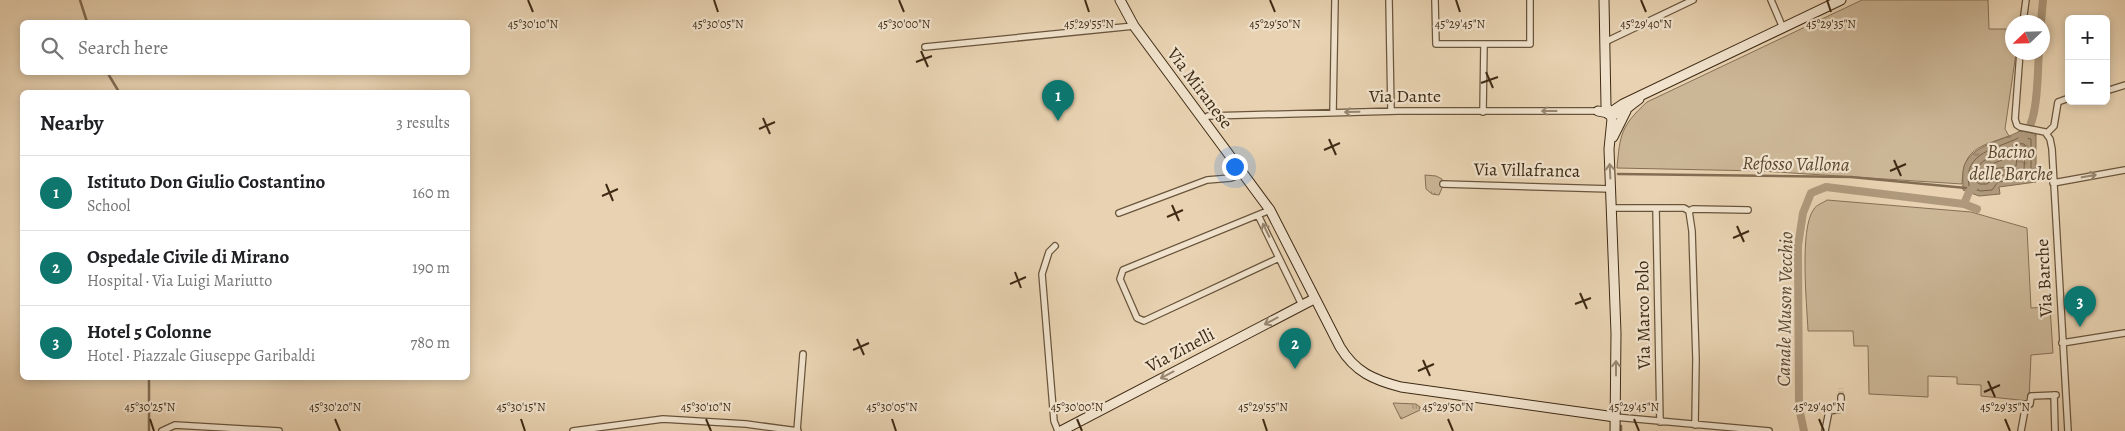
<!DOCTYPE html>
<html lang="en">
<head>
<meta charset="utf-8">
<style>
  :root { --surface:#fff; --page:#f6f6f6; --text:#202124; --muted:#757577; --line:#e0e0e0; --accent:#0f766e }
  body { margin:0; font-family:Alegreya,serif; background:var(--page); color:var(--text) }
  .controls { position:absolute; right:15px; top:15px; display:grid; overflow:hidden; border-radius:8px; box-shadow:0 2px 8px #0003 }
  .controls button { width:45px; height:45px; display:grid; place-items:center; padding:0; border:0; border-bottom:1px solid var(--line); background:var(--surface); color:var(--text); font:25px sans-serif }
  .compass { position:absolute; left:2005px; top:15px; width:45px; height:45px; border-radius:50%; background:var(--surface); box-shadow:0 2px 8px #0003; rotate:247deg }
  .you { position:absolute; left:1234px; top:166px; width:18px; height:18px; margin:-12px; border:4px solid #fff; border-radius:50%; background:#1a73e8; box-shadow:0 0 0 8px #1a73e833 }
  .badge { display:grid; place-items:center; width:32px; height:32px; border-radius:50%; background:var(--accent); color:#fff; font-size:16px; font-weight:700 }
  .pin { position:absolute; translate:-50% -41px; filter:drop-shadow(0 1px 2px #0008) }
  .pin::after { content:''; position:absolute; top:26px; width:18px; height:15px; background:inherit; clip-path:polygon(0 0,100% 0,50% 100%) }
  .list { margin:0; padding:0; list-style:none }
  h2 { display:flex; justify-content:space-between; align-items:center; height:65px; margin:0; padding:0 20px; font-size:21px }
  h2 small { font-size:16px; font-weight:400; color:var(--muted) }
  .list li { display:grid; grid-template-columns:32px 1fr auto; gap:15px; align-items:center; box-sizing:border-box; height:75px; padding:0 20px; border-top:1px solid var(--line) }
  .list b { display:block; font-size:19px; white-space:nowrap }
  .list p { margin:0; font-size:16px; white-space:nowrap; color:var(--muted) }
  .list em { font-size:16px; font-style:normal; color:var(--muted) }
  .icon { flex:none; width:28px; height:28px; fill:none; stroke:currentColor; stroke-width:2; stroke-linecap:round; stroke-linejoin:round }
  .map { position:relative; flex:none; width:2125px; height:431px; overflow:hidden }
  .search { position:absolute; background:var(--surface); box-shadow:0 2px 8px #0003; left:20px; top:20px; width:450px; height:55px; display:flex; align-items:center; gap:12px; box-sizing:border-box; padding:0 18px; border-radius:8px; color:var(--muted); font-size:19px }
  .panel { position:absolute; background:var(--surface); box-shadow:0 2px 8px #0003; left:20px; top:90px; width:450px; height:290px; border-radius:8px }
  .map>svg:first-child { display:block }
  .grass { fill:url(#grass-tufts); stroke:#857056 }
  .green { fill:#cbb696; stroke:#857056 }
  .water { fill:url(#water-ripples); stroke:#826d53 }
  .lines { fill:none; stroke-linecap:round; stroke-linejoin:round }
  .shore { stroke:#776248; stroke-width:1 }
  .stream { stroke:#826d53; stroke-width:2.5 }
  .canal { stroke:#af997c; stroke-width:8 }
  .street-tunnel { stroke:#c6b192; stroke-width:5.5; stroke-dasharray:5.5 3; stroke-linecap:butt }
  .street-casing { stroke:#69553c; stroke-width:8 }
  .secondary-casing { stroke:#3f2b15; stroke-width:11 }
  .street { stroke:#f0e2cc; stroke-width:5.5 }
  .secondary { stroke:#f0e2cc; stroke-width:9 }
  .oneway { stroke:#988670 }
  .ticks { fill:none; stroke:#3f2b15; stroke-width:2 }
  .labels { text-anchor:middle; stroke-width:4.5; stroke-linejoin:round; paint-order:stroke }
  .street-label { font-size:18px; fill:#3f2b15; stroke:#f0e2cc }
  .water-label { font-size:19px; font-style:italic; fill:#5b462f; stroke:#f0e2cc }
  .ticks-label { font-size:12px; text-anchor:middle; fill:#3f2b15; stroke:#f0e2cc; stroke-width:4.5; stroke-linejoin:round; paint-order:stroke }
</style>
</head>
<body>
<div class="map">
<svg width="2125" height="431" viewBox="0 0 2125 431">
  <defs>
    <pattern id="grass-tufts" width="24" height="20" patternUnits="userSpaceOnUse" patternTransform="scale(1.25)"><rect width="24" height="20" fill="#cbb696"/><path d="M3 7l-1-3M5 7V3M7 7l1-3M15 17l-1-3M17 17v-4M19 17l1-3" fill="none" stroke="#a69479"/></pattern>
    <pattern id="water-ripples" width="26" height="14" patternUnits="userSpaceOnUse" patternTransform="scale(1.25)"><rect width="26" height="14" fill="#af997c"/><path d="M2 4q2-2 4 0t4 0M15 11q2-2 4 0t4 0" fill="none" stroke="#907d64"/></pattern>
  </defs>
  <rect width="100%" height="100%" fill="#e8d2b1"/>
  <filter id="stains"><feTurbulence type="fractalNoise" baseFrequency=".004" numOctaves="4"/><feColorMatrix values="0 0 0 0 .2 0 0 0 0 .09 0 0 0 0 .02 0 0 0 .5 -.17"/></filter>
  <radialGradient id="worn" r=".72"><stop offset=".6" stop-color="#630" stop-opacity="0"/><stop offset="1" stop-color="#630" stop-opacity=".3"/></radialGradient>
  <path class="grass" d="M 1425,175 L 1436,176 L 1442,179 L 1442,188 L 1439,195 L 1432,194 L 1426,189 Z
    M 1393,403 L 1416,404 L 1420,407 L 1420,410 L 1401,419 Z"/>
  <path class="green" d="M 1862,0 L 1988,0 L 1989,29 L 2012,29 L 2012,52 L 2016,53 L 2005,129 L 2009,136 C 1979,147 1963,148 1962,184 L 1761,171 L 1617,168 C 1620,134 1621,126 1647,102 Z
    M 1827,200 L 1971,212 L 2027,228 L 2031,308 L 2050,307 L 2053,353 L 2031,355 L 2029,401 L 1981,396 L 1981,385 L 1957,384 L 1957,377 L 1928,376 L 1928,397 L 1869,394 L 1868,346 L 1854,346 L 1853,331 L 1808,331 C 1807,305 1799,228 1814,209 C 1816,205 1823,203 1827,200 Z"/>
  <path class="water" d="M 2020,131 L 2036,133 L 2036,182 L 1999,187 L 2000,194 L 1979,196 L 1963,190 C 1963,183 1962,173 1964,166 C 1972,145 2002,141 2020,131 Z"/>
  <g class="lines">
    <path class="shore" d="M 2020,137 L 2031,139 L 2031,177 L 1998,182 L 1992,190 L 1980,191 L 1969,186 C 1963,151 1996,150 2020,137 Z
      M 2022,143 L 2025,145 L 2024,172 L 1997,176 L 1987,184 L 1980,184 L 1975,182 C 1972,156 2004,153 2022,143 Z
      M 2014,155 L 2017,157 L 2016,166 L 1992,169 L 1990,168 L 1993,164 Z"/>
    <path class="stream" d="M 80,0 L 87,22
      M 107,72 L 119,92
      M 1618,174 L 1851,177 L 1966,188
      M 149,378 L 149,431
      M 1621,431 L 1621,426"/>
    <path class="canal" d="M 2041,22 L 2043,0
      M 2022,139 C 2039,122 2037,77 2039,52
      M 1964,204 L 1969,192 L 1975,186
      M 1804,431 L 1799,408 L 1798,246 L 1803,213 L 1811,193 L 1826,187 L 1964,204 L 1977,209"/>
    <path class="street-tunnel" d="M 1841,397 L 1841,388"/>
    <defs>
      <path id="street" d="M 1389,0 L 1391,111
        M 1435,0 L 1436,44 L 1530,44 L 1530,0
        M 1771,0 L 1783,28
        M 2023,22 L 2026,0
        M 1605,42 L 1693,0
        M 925,47 L 1134,26
        M 2020,52 L 2015,119 L 2017,125 L 2020,127 L 2045,132 L 2050,139 L 2052,149 L 2068,431
        M 2106,91 L 2125,85
        M 1333,112 L 1335,0
        M 1483,112 L 1484,44
        M 1203,119 L 1208,116 L 1399,111 L 1598,111
        M 2047,133 L 2054,126 L 2058,102 L 2069,98
        M 2053,183 L 2125,170
        M 1443,184 L 1611,189
        M 1611,208 L 1684,208 L 1689,211 L 1693,209 L 1748,210
        M 1656,208 L 1660,422
        M 1270,210 L 1123,270 L 1120,279 L 1137,318 L 1144,321 L 1279,258
        M 1689,211 L 1692,231 L 1696,359 L 1695,425
        M 1119,213 L 1207,180 L 1231,178 L 1244,173
        M 1258,215 L 1302,305
        M 1055,246 L 1049,252 L 1042,274 L 1054,421 L 1058,431
        M 2062,343 L 2125,333
        M 2054,395 L 2055,431
        M 1615,417 L 1769,431
        M 162,431 L 175,425 L 279,431
        M 573,431 L 663,419 L 746,424 L 798,431
        M 797,431 L 803,354
        M 1825,431 L 1829,411 L 1841,409 L 1841,397
        M 2021,431 L 2026,404 L 2030,404 L 2031,396 L 2056,395"/>
      <path id="secondary" d="M 1120,0 L 1134,26 L 1270,210 L 1340,347 C 1355,372 1374,380 1401,387 L 1615,417
        M 1604,0 L 1606,106 L 1612,119 L 1609,149 L 1616,333 L 1615,431
        M 1598,111 C 1625,117 1618,114 1639,99
        M 1608,114 L 1623,104 L 1841,0
        M 1613,137 L 1626,111
        M 1061,431 L 1314,299"/>
    </defs>
    <use href="#street" class="street-casing"/>
    <use href="#secondary" class="secondary-casing"/>
    <use href="#street" class="street"/>
    <use href="#secondary" class="secondary"/>
  </g>
  <defs><path id="oneway-shaft" d="M-6 0H5M1.5-3L5.5 0L1.5 3" fill="none" stroke-width="1.6" stroke-linecap="round" stroke-linejoin="round" transform="scale(1.25)"/></defs>
  <g class="oneway">
    <use href="#oneway-shaft" transform="translate(1549 111) rotate(180)"/>
    <use href="#oneway-shaft" transform="translate(1352 112) rotate(179)"/>
    <use href="#oneway-shaft" transform="translate(1610 171) rotate(-93)"/>
    <use href="#oneway-shaft" transform="translate(2089 176) rotate(-10)"/>
    <use href="#oneway-shaft" transform="translate(1266 230) rotate(-116)"/>
    <use href="#oneway-shaft" transform="translate(1271 321) rotate(152)"/>
    <use href="#oneway-shaft" transform="translate(1616 368) rotate(-90)"/>
    <use href="#oneway-shaft" transform="translate(1167 375) rotate(152)"/>
  </g>
  <path class="ticks" d="M 528,0 L 533,12M 714,0 L 718,12M 899,0 L 904,12M 1085,0 L 1089,12M 1270,0 L 1275,12M 1456,0 L 1460,12M 1641,0 L 1646,12M 1827,0 L 1831,12M 921,51 L 928,67M 916,62 L 932,56M 1486,72 L 1493,88M 1481,83 L 1498,77M 763,118 L 770,134M 759,129 L 775,122M 1329,139 L 1336,155M 1324,150 L 1340,143M 1894,160 L 1901,176M 1890,171 L 1906,164M 606,184 L 613,201M 602,196 L 618,189M 1172,205 L 1179,221M 1167,217 L 1183,210M 1737,226 L 1744,242M 1733,238 L 1749,231M 1015,272 L 1021,288M 1010,284 L 1026,277M 1580,293 L 1587,309M 1575,304 L 1591,298M 857,339 L 864,355M 853,350 L 869,343M 1423,360 L 1430,376M 1418,371 L 1434,364M 1988,381 L 1995,397M 1984,392 L 2000,385M 150,419 L 154,431M 335,419 L 340,431M 521,419 L 525,431M 706,419 L 711,431M 892,419 L 896,431M 1077,419 L 1082,431M 1263,419 L 1267,431M 1448,419 L 1453,431M 1634,419 L 1639,431M 1819,419 L 1824,431M 2005,419 L 2010,431"/>
  <g class="labels">
    <g class="street-label">
      <text transform="translate(1200 88) rotate(53)" y="6">Via Miranese</text>
      <text x="1405" y="102">Via Dante</text>
      <text transform="translate(1527 170) rotate(1)" y="6">Via Villafranca</text>
      <text transform="translate(2044 278) rotate(-93)" y="6">Via Barche</text>
      <text transform="translate(1643 315) rotate(-91)" y="6">Via Marco Polo</text>
      <text transform="translate(1180 350) rotate(-28)" y="6">Via Zinelli</text>
    </g>
    <g class="water-label">
      <text x="2011" y="158">Bacino<tspan x="2011" dy="22">delle Barche</tspan></text>
      <text transform="translate(1796 163) rotate(1)" y="7">Refosso Vallona</text>
      <text transform="translate(1784 309) rotate(-89)" y="7">Canale Muson Vecchio</text>
    </g>
  </g>
  <g class="ticks-label">
    <text x="533" y="28">45°30'10"N</text>
    <text x="718" y="28">45°30'05"N</text>
    <text x="904" y="28">45°30'00"N</text>
    <text x="1089" y="28">45°29'55"N</text>
    <text x="1275" y="28">45°29'50"N</text>
    <text x="1460" y="28">45°29'45"N</text>
    <text x="1646" y="28">45°29'40"N</text>
    <text x="1831" y="28">45°29'35"N</text>
    <text x="150" y="411">45°30'25"N</text>
    <text x="335" y="411">45°30'20"N</text>
    <text x="521" y="411">45°30'15"N</text>
    <text x="706" y="411">45°30'10"N</text>
    <text x="892" y="411">45°30'05"N</text>
    <text x="1077" y="411">45°30'00"N</text>
    <text x="1263" y="411">45°29'55"N</text>
    <text x="1448" y="411">45°29'50"N</text>
    <text x="1634" y="411">45°29'45"N</text>
    <text x="1819" y="411">45°29'40"N</text>
    <text x="2005" y="411">45°29'35"N</text>
  </g>
  <rect width="100%" height="100%" filter="url(#stains)"/>
  <rect width="100%" height="100%" fill="url(#worn)"/>
</svg>
<div class="controls">
<button>+</button>
<button>−</button>
</div>
<svg class="compass" viewBox="-18 -18 36 36"><path d="M0-13l5 13h-10z" fill="#e53935"/><path d="M0 13l5-13h-10z" fill="#757577"/></svg>
<div class="you"></div>
<div class="pin badge" style="left:1058px;top:121px">1</div>
<div class="pin badge" style="left:1295px;top:369px">2</div>
<div class="pin badge" style="left:2080px;top:327px">3</div>
<div class="search"><svg class="icon" aria-label="search" viewBox="0 0 24 24"><circle cx="10" cy="10" r="6"/><path d="M15 15l6 6"/></svg>Search here</div>
<section class="panel">
<h2>Nearby<small>3 results</small></h2>
<ul class="list">
<li><span class="badge">1</span><div><b>Istituto Don Giulio Costantino</b><p>School</p></div><em>160 m</em></li>
<li><span class="badge">2</span><div><b>Ospedale Civile di Mirano</b><p>Hospital · Via Luigi Mariutto</p></div><em>190 m</em></li>
<li><span class="badge">3</span><div><b>Hotel 5 Colonne</b><p>Hotel · Piazzale Giuseppe Garibaldi</p></div><em>780 m</em></li>
</ul>
</section>
</div>
</body>
</html>
